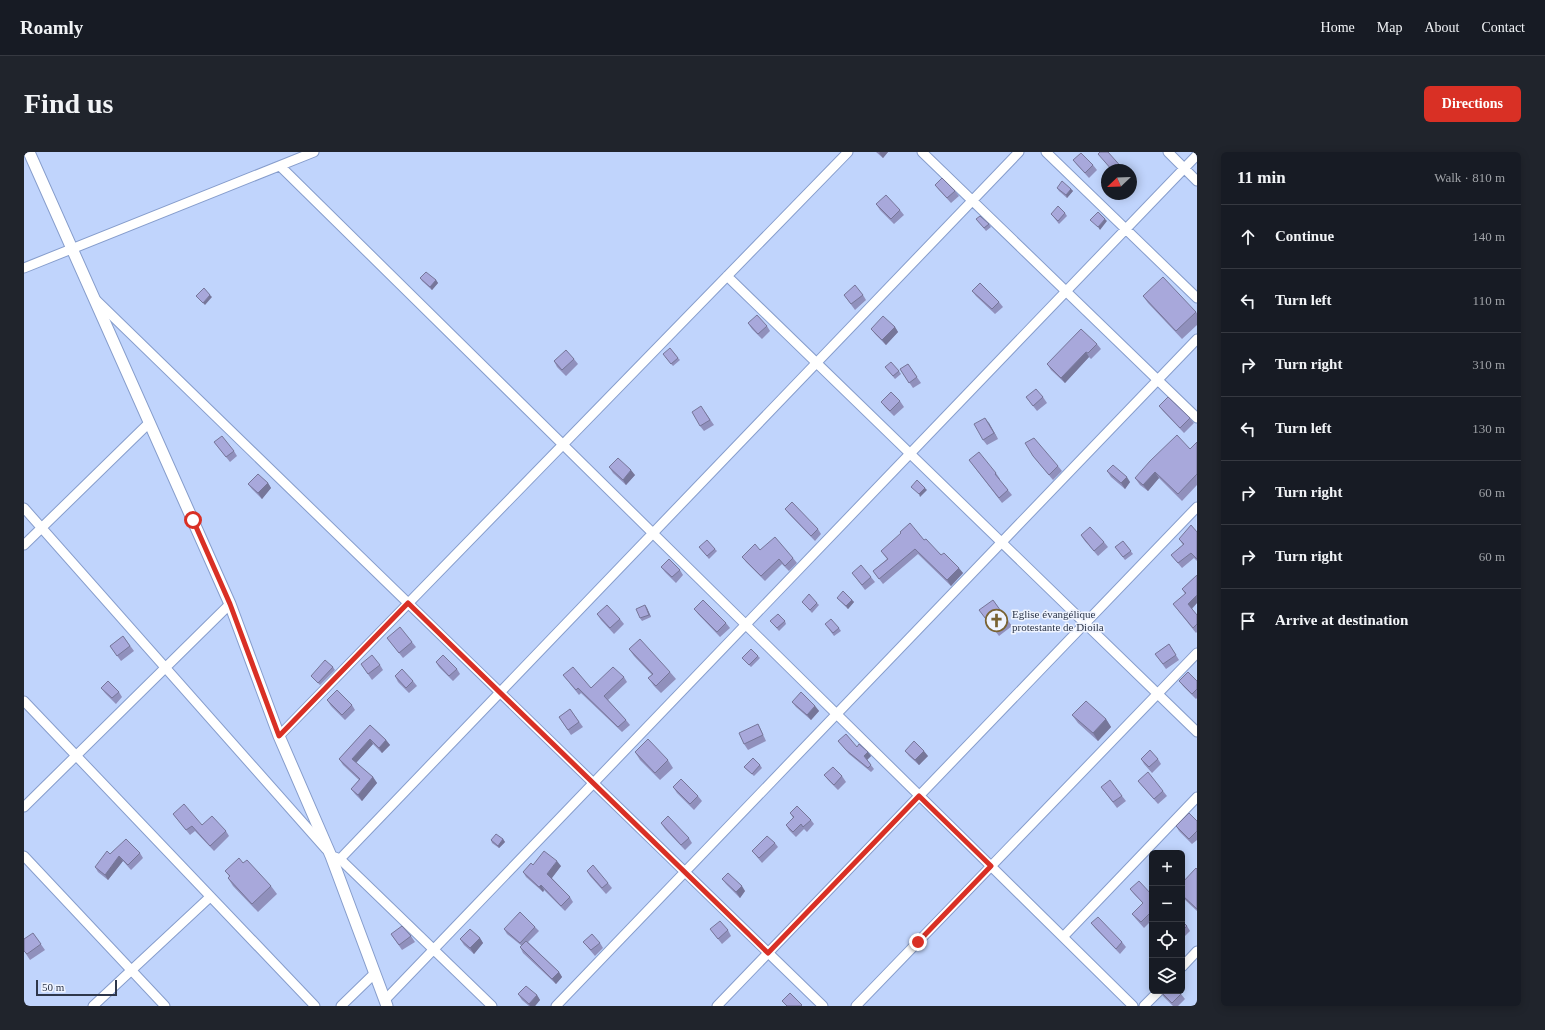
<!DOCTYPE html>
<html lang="en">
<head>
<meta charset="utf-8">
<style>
  :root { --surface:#171b24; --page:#20242c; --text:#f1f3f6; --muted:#9ea1a6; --line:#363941; --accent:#d93025 }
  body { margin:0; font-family:"Times New Roman",serif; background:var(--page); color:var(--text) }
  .controls { position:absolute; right:12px; bottom:12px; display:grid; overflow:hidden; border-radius:6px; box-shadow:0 2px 10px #0003 }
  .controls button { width:36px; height:36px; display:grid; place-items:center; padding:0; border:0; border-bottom:1px solid var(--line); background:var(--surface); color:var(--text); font:20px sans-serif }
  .compass { position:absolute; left:1077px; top:12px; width:36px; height:36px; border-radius:50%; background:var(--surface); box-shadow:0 2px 10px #0003; rotate:247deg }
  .scale { position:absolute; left:12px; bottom:10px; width:81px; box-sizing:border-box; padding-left:4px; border:2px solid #2e374b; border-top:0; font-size:11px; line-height:14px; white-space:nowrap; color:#2e374b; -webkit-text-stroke:3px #eff4ff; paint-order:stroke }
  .stop { position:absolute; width:12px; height:12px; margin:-9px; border:3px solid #d93025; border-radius:50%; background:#fff }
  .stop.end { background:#d93025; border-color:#fff; box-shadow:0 1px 4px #0008 }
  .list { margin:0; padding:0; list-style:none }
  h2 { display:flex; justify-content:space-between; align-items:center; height:52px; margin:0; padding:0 16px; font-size:17px }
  h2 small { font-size:13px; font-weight:400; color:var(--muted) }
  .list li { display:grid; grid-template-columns:26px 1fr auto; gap:12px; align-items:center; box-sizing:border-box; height:64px; padding:0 16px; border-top:1px solid var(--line) }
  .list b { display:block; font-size:15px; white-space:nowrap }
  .list em { font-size:13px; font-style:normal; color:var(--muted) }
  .icon { flex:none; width:22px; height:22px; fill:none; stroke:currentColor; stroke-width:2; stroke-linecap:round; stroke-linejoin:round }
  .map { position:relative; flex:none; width:1173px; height:854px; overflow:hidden; border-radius:6px }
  header { display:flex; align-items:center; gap:24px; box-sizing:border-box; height:56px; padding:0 20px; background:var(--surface); border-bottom:1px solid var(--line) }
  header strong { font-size:19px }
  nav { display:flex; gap:22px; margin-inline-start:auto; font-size:14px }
  .intro { display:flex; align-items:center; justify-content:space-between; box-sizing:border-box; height:96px; padding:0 24px }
  h1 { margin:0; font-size:28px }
  .button { padding:10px 18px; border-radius:6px; background:var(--accent); color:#fff; font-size:14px; font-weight:700 }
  main { display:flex; gap:24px; padding:0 24px }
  aside { flex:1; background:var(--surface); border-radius:6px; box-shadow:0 2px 10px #0003 }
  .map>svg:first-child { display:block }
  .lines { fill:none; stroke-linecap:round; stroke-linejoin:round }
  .minor-casing { stroke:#869dcc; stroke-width:11 }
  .tertiary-casing { stroke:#869dcc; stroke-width:13 }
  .minor { stroke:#fff; stroke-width:9 }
  .tertiary { stroke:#fff; stroke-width:11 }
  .wall { fill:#9090bc }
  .shaded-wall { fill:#767699 }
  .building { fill:#a8a8db; stroke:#767699 }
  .route { stroke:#d93025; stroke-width:5 }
  .labels { text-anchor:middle; stroke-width:3; stroke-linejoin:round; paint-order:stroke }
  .poi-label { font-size:11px; fill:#2e374b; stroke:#eff4ff; text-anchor:start }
</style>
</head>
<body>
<header>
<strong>Roamly</strong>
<nav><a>Home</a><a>Map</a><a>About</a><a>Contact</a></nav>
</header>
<div class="intro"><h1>Find us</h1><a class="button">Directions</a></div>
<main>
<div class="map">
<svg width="1173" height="854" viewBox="0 0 1173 854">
  <rect width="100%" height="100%" fill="#c0d4fc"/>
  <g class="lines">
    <defs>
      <path id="minor" d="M 898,0 L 1173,266
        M 1022,0 L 1173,146
        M 1144,0 L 1173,29
        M 256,14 L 1109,854
        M 0,116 L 290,0
        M 703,124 L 1173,580
        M 73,149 L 799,854
        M 0,356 L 302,697
        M 0,393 L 125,271
        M 0,549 L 291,854
        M 255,584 L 824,0
        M 0,655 L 206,452
        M 0,704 L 141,854
        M 311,705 L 316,707 L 468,854
        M 316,707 L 995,0
        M 1039,785 L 1173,645
        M 1158,815 L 1173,799
        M 361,848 L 1173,3
        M 69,854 L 186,745
        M 317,854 L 351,821
        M 532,854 L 1173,187
        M 693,854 L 1173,355
        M 832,854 L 1173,501
        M 1120,854 L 1135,839"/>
      <path id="tertiary" d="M 5,0 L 206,452 L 255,584 L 307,704 L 363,854"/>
    </defs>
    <use href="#minor" class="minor-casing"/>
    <use href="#tertiary" class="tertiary-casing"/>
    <use href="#minor" class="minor"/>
    <use href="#tertiary" class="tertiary"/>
  </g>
  <path class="wall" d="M 852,0 L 864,0 L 859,6 Z
    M 1049,8 L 1069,13 L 1073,18 L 1065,26 L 1053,13 Z
    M 911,33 L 931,39 L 935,44 L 927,51 L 915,38 Z
    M 1033,36 L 1047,37 L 1049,39 L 1043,46 L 1035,39 Z
    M 852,52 L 876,58 L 880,63 L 870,72 L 856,58 Z
    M 1041,61 L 1043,64 L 1035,72 L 1027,62 Z
    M 952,67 L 965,72 L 967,75 L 962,79 Z
    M 396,126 L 412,128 L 414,131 L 408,138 L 398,129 Z
    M 948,139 L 975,150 L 979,155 L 971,162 L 952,144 Z
    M 820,143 L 839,143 L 842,148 L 831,158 Z
    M 1119,144 L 1172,160 L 1173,161 L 1173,173 L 1158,187 L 1124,151 Z
    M 724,171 L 743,174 L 746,179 L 738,187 L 728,177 Z
    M 871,175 L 874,180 L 862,193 L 851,182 L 847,177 Z
    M 1073,192 L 1077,197 L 1067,207 L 1065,205 L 1041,231 L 1027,218 L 1023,212 Z
    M 641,205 L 654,206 L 656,208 L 649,214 Z
    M 550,207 L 554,212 L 542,224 L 533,215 L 530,209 Z
    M 884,212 L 897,231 L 889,236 L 876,217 Z
    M 861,215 L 875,219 L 877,222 L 871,227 Z
    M 1002,245 L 1019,245 L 1023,251 L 1013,259 Z
    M 876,249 L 880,255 L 870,264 L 861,255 L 857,250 Z
    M 1135,254 L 1166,266 L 1170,271 L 1160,281 L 1139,259 Z
    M 681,260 L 690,273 L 680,279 L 676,274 Z
    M 965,271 L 974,287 L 963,293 L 959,288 Z
    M 190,290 L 210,299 L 213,304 L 206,310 Z
    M 1173,290 L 1173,333 L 1158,349 L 1135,326 L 1124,339 L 1116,333 L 1111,326 L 1166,297 Z
    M 1009,304 L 1034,314 L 1038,319 L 1029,328 Z
    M 945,308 L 972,321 L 976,327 L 975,327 L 988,343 L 978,351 Z
    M 585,315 L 611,323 L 602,333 L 589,321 Z
    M 1083,319 L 1106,330 L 1101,337 L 1087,325 Z
    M 244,331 L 247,336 L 238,347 L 228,337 L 224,332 Z
    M 761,357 L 794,377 L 797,382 L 791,389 L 765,362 Z
    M 1173,380 L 1173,409 L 1170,406 L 1158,416 L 1147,403 L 1159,393 L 1155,387 Z
    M 1057,383 L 1080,390 L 1084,395 L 1074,404 L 1060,388 Z
    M 900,388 L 939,421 L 927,434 L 894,402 L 859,432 L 849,419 L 863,407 L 857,399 Z
    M 1099,389 L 1109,402 L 1101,408 L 1091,395 Z
    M 675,395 L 691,397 L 693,399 L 685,407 Z
    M 736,398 L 769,406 L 773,411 L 765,419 L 758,412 L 741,429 L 722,410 L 718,405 Z
    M 637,415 L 656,418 L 659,423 L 652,431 L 641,420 Z
    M 828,421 L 847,425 L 851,430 L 841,438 Z
    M 1173,423 L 1173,451 L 1168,457 L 1173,463 L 1173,480 L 1172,481 L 1149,452 L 1161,442 L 1158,437 Z
    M 813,446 L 828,448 L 830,450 L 824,457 Z
    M 969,448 L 988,474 L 975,484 L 959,463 Z
    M 778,450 L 793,451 L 795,453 L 788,461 Z
    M 621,453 L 623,456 L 627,465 L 618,469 L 616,466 Z
    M 670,457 L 702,471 L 706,476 L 696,485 L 674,462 Z
    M 573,462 L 596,467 L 600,472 L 590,482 L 577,468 Z
    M 746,469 L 761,469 L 762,472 L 755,479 Z
    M 801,472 L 815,476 L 817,479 L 810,484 Z
    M 99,484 L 110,499 L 97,509 L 86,494 Z
    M 363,486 L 388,490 L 392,495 L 379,506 Z
    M 1145,492 L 1155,508 L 1142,517 L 1131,502 Z
    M 605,497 L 646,520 L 652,527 L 637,541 L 630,534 L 624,526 L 628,523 L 610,504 Z
    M 734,504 L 736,506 L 727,515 L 718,506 Z
    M 412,510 L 433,517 L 436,522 L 429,529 L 415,515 Z
    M 337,512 L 356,513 L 359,518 L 348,528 Z
    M 309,515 L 311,518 L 296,533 L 287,524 Z
    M 539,523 L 567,536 L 600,525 L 603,530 L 584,548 L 602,568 L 606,573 L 598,580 L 557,541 L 555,543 Z
    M 371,524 L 389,529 L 393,534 L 385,541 L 374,530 Z
    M 1155,529 L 1173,529 L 1173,546 L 1172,547 L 1159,534 Z
    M 77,536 L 95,540 L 98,545 L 92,552 L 81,541 Z
    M 303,548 L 328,553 L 331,558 L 321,568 L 307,554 Z
    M 768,550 L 791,554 L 795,559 L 787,568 L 772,555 Z
    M 546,557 L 559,575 L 547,583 L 535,565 Z
    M 1048,563 L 1082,567 L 1087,575 L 1074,589 L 1054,571 Z
    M 734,572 L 737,578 L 742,589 L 724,598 L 720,592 Z
    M 346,573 L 362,588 L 366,593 L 358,601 L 349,592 L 332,611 L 349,625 L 353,631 L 338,649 L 331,642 L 327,637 L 335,628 L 319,613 L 315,607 Z
    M 814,589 L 833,595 L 847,604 L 843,608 L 850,617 L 847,620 L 825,602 Z
    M 881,599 L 904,604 L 895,613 L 885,604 Z
    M 611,600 L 644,608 L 649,616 L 636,628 L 616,608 Z
    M 1117,607 L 1134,607 L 1137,612 L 1128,621 L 1120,612 Z
    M 736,613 L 738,616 L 730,624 L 720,615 Z
    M 800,623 L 818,624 L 822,630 L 814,638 L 804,628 Z
    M 1114,629 L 1139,639 L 1143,644 L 1134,652 L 1118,634 Z
    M 649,635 L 674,644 L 678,649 L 670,658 L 653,641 Z
    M 1077,635 L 1098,644 L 1102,649 L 1093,656 Z
    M 766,661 L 787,668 L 790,672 L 783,680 L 780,677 L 772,685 L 765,678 L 762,673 L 769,666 Z
    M 149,662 L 178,673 L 202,679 L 205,684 L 190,699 L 171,679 L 166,683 Z
    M 1173,669 L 1173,688 L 1168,692 L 1155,679 L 1152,674 Z
    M 637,671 L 665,686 L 668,691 L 661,698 L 641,677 Z
    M 479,687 L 481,690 L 475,696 L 468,691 L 467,688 Z
    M 751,691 L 754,695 L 738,711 L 728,699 Z
    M 116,701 L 119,706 L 107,718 L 99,709 L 84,728 L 74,720 L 71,715 L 86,702 Z
    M 219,711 L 247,734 L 253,742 L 234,760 L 209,734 L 204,726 L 205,724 L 201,719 Z
    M 509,713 L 537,714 L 528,726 L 546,745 L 549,750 L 541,759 L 520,738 L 519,740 L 502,725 L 499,720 Z
    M 1173,717 L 1173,759 L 1158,745 L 1158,731 Z
    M 563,719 L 584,731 L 588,736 L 582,742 L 566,724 Z
    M 698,727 L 721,739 L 716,746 L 702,732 Z
    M 1106,737 L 1128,743 L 1128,768 L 1120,776 L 1112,767 L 1108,762 L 1119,751 L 1110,742 Z
    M 1158,769 L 1163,774 L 1166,779 L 1158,787 Z
    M 1067,771 L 1098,790 L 1102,795 L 1096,802 L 1071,776 Z
    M 511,775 L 515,779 L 504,790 L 535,820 L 538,825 L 532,832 L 499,801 L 496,795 L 498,794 L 483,782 L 480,777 Z
    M 686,777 L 704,778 L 707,784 L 698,792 Z
    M 9,781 L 21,798 L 6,808 L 0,799 Z
    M 367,782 L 387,784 L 391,790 L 378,798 Z
    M 456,786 L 459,791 L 450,802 L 440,793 L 436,787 Z
    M 559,790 L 576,791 L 579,796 L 571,804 Z
    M 1135,839 L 1157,842 L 1161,847 L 1154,854 L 1149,854 L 1139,844 Z
    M 494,842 L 513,843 L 516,848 L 511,854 L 505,854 L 498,848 Z"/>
  <path class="shaded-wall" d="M 856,0 L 864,0 L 859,6 L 855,1 Z
    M 1047,37 L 1049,39 L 1043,46 L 1042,43 Z
    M 1081,67 L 1083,69 L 1076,78 L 1074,75 Z
    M 412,128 L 414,131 L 408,138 L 406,135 Z
    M 186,143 L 188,145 L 181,153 L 179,151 Z
    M 871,175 L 874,180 L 862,193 L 858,188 Z
    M 1062,200 L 1065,205 L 1041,231 L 1037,226 Z
    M 961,266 L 965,271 L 974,287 L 970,281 Z
    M 607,318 L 611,323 L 602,333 L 599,328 Z
    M 1131,320 L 1135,326 L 1124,339 L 1119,333 Z
    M 1103,325 L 1106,330 L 1101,337 L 1097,331 Z
    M 244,331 L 247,336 L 238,347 L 234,341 Z
    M 901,336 L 903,338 L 896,345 L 895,342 Z
    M 935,416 L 939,421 L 927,434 L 923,428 Z
    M 1173,443 L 1173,451 L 1167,457 L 1164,452 Z
    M 828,448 L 830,450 L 824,457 L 822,454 Z
    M 621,453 L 623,456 L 627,465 L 625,463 Z
    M 791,554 L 795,559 L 787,568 L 783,563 Z
    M 1082,567 L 1087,575 L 1074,589 L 1069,581 Z
    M 346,587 L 349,592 L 331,612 L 328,607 Z
    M 362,588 L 366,593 L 358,601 L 355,596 Z
    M 900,599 L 904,604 L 895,613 L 891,608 Z
    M 844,600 L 847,604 L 843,608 L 840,604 Z
    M 349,625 L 353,631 L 338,649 L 334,643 Z
    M 479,687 L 481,690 L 475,696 L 474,694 Z
    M 95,704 L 99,709 L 84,728 L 81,723 Z
    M 533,709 L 537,714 L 527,727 L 523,722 Z
    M 517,733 L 520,738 L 519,740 L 515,735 Z
    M 718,734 L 721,739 L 716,746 L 712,740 Z
    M 456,786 L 459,791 L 450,802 L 446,796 Z
    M 535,820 L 538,825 L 532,832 L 528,827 Z
    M 513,843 L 516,848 L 511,854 L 506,854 L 505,852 Z"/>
  <path class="building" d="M 1076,0 L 1084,0 L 1100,18 L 1088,18 L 1074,2 Z
    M 1057,1 L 1069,13 L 1061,21 L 1049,8 Z
    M 918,26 L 931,39 L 923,46 L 911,33 Z
    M 1038,29 L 1047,37 L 1042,43 L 1033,36 Z
    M 862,43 L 876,58 L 867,67 L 852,52 Z
    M 1034,54 L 1041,61 L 1034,69 L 1027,62 Z
    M 1074,60 L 1081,67 L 1074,75 L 1066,68 Z
    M 956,64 L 965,72 L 960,76 L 952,67 Z
    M 402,120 L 412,128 L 406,135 L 396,126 Z
    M 1139,125 L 1172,160 L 1152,179 L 1119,144 Z
    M 956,131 L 975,150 L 968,157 L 948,139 Z
    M 831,133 L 839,143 L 827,152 L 820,143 Z
    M 180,136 L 186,143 L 179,151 L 172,144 Z
    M 733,163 L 743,174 L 734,182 L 724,171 Z
    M 859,164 L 871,175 L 858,188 L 847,177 Z
    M 1057,177 L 1073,192 L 1064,201 L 1062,200 L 1037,226 L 1023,212 Z
    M 646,196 L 654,206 L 647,212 L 639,202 Z
    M 542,198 L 550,207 L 538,218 L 530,209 Z
    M 867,210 L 875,219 L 869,224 L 861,215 Z
    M 884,212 L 893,225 L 885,231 L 876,217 Z
    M 1012,237 L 1019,245 L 1009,254 L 1002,245 Z
    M 867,240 L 876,249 L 866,259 L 857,250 Z
    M 1144,245 L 1166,266 L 1156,276 L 1135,254 Z
    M 677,254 L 686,268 L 676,274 L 668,260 Z
    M 961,266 L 970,281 L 959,288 L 950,272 Z
    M 1153,283 L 1166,297 L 1173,290 L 1173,322 L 1154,342 L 1131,320 L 1119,333 L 1111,326 L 1126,309 Z
    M 198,284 L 210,299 L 202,305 L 190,290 Z
    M 1010,286 L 1034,314 L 1025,323 L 1009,304 L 1001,291 Z
    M 955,300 L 972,321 L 971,322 L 984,338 L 975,346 L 945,308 Z
    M 594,306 L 607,318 L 599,328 L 585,315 Z
    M 1089,313 L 1103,325 L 1097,331 L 1083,319 Z
    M 234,322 L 244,331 L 234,341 L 224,332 Z
    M 893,328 L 901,336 L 895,342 L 887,335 Z
    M 768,350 L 794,377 L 787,384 L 761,357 Z
    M 886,371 L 900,388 L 902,387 L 917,403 L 920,401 L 935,416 L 923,428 L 891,397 L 855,427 L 849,419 L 864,407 L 857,399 L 877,381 L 876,380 Z
    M 1167,373 L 1173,380 L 1173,407 L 1167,401 L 1154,411 L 1147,403 L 1160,392 L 1155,387 Z
    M 1066,375 L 1080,390 L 1070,399 L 1057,383 Z
    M 751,385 L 769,406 L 761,414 L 755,407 L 737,424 L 718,405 L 731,392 L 736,398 Z
    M 683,388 L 691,397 L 683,404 L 675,395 Z
    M 1099,389 L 1107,399 L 1099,405 L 1091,395 Z
    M 645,407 L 656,418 L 648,425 L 637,415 Z
    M 837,413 L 847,425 L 838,433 L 828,421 Z
    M 1173,423 L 1173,443 L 1164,452 L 1173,463 L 1173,472 L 1169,476 L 1149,452 L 1162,441 L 1158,437 Z
    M 819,439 L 828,448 L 822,454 L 813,446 Z
    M 785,442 L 793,451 L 786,458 L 778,450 Z
    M 679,448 L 702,471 L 693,480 L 670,457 Z
    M 969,448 L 984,469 L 971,479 L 955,458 Z
    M 583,453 L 596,467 L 586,476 L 573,462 Z
    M 621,453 L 625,463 L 616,466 L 612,457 Z
    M 754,462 L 761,469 L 753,476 L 746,469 Z
    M 807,467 L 815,476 L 809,481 L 801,472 Z
    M 376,475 L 388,490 L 375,501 L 363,486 Z
    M 99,484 L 106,494 L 93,504 L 86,494 Z
    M 616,487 L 646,520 L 632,534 L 624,526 L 629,522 L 605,497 Z
    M 1145,492 L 1152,503 L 1139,512 L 1131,502 Z
    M 727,497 L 734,504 L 725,513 L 718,506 Z
    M 348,503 L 356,513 L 344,522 L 337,512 Z
    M 419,503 L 433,517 L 425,524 L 412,510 Z
    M 301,508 L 309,515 L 294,531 L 287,524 Z
    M 549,515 L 567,536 L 589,515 L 600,525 L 580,544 L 602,568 L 594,575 L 554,536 L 552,538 L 539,523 Z
    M 378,517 L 389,529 L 382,536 L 371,524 Z
    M 1164,520 L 1173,529 L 1173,537 L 1168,542 L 1155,529 Z
    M 84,529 L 95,540 L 88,546 L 77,536 Z
    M 313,538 L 328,553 L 318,563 L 303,548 Z
    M 777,540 L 791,554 L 783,563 L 768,550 Z
    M 1062,549 L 1082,567 L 1069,581 L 1048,563 Z
    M 546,557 L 555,570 L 544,578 L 535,565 Z
    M 734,572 L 739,583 L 720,592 L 715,581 Z
    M 346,573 L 362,588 L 355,596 L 346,587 L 328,607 L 349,625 L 334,643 L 327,637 L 336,627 L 315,607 Z
    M 822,582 L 833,595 L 835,592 L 844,600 L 840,604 L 847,613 L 844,616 L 822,598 L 814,589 Z
    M 624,587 L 644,608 L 631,621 L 611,600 Z
    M 890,589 L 900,599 L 891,608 L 881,599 Z
    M 1126,598 L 1134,607 L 1125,615 L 1117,607 Z
    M 729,606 L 736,613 L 728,622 L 720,615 Z
    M 809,615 L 818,624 L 810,633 L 800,623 Z
    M 1124,620 L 1139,639 L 1130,647 L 1114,629 Z
    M 657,627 L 674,644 L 666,652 L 649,635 Z
    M 1086,628 L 1098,644 L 1089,650 L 1077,635 Z
    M 160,652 L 178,673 L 188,664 L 202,679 L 186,694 L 168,674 L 162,678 L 149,662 Z
    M 773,654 L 787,668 L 779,675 L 777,672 L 769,680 L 762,673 L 770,665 L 766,661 Z
    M 1165,661 L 1173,669 L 1173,679 L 1165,687 L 1152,674 Z
    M 644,664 L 665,686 L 657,693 L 637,671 Z
    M 472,682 L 479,687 L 474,694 L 467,688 Z
    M 743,684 L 751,691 L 735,706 L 728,699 Z
    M 102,687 L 116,701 L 104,713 L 95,704 L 81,723 L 71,715 L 83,699 L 86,702 Z
    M 520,699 L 533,709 L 523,722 L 546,745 L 537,754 L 517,733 L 515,735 L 499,720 L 507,711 L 509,713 Z
    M 215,706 L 219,711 L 223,708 L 247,734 L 228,752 L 204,726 L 206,724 L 201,719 Z
    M 569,713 L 584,731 L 578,736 L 563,719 Z
    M 1172,716 L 1173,717 L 1173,757 L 1158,743 L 1158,731 Z
    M 704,721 L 718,734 L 712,740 L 698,727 Z
    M 1115,729 L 1128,743 L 1128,759 L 1117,770 L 1108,762 L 1119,751 L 1106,737 Z
    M 496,760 L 511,775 L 496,791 L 480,777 Z
    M 1074,765 L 1098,790 L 1092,797 L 1067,771 Z
    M 696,769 L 704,778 L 694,787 L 686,777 Z
    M 1158,769 L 1163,774 L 1158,779 Z
    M 378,774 L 387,784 L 375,793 L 367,782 Z
    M 446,777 L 456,786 L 446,796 L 436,787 Z
    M 9,781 L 17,792 L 3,802 L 0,799 L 0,787 Z
    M 568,782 L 576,791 L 567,798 L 559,790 Z
    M 502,789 L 535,820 L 528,827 L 496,795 Z
    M 502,834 L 513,843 L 505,852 L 494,842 Z
    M 1136,839 L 1154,839 L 1157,842 L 1148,851 Z
    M 766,841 L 778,853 L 777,854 L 763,854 L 758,849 Z"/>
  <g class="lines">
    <path class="route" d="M 169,368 L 206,452 L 255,584 L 384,451 L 744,801 L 895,644 L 967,714 L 894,790"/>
  </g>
  <defs>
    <symbol id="church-ring" viewBox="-11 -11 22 22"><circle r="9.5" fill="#eff4ff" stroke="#796333" stroke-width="1.5"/><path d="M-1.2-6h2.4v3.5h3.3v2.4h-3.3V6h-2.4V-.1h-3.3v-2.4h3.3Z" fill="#796333"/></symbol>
  </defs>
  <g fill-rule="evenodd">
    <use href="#church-ring" x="960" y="456" width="25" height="25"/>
  </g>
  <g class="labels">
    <g class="poi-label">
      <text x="988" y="466">Eglise évangélique<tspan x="988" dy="13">protestante de Dioila</tspan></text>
    </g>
  </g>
</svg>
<div class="controls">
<button>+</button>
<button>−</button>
<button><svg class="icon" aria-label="locate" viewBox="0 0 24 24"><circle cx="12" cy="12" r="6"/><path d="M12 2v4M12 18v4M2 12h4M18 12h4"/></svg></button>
<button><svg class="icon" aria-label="layers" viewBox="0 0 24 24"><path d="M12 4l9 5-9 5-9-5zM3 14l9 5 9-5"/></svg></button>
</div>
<svg class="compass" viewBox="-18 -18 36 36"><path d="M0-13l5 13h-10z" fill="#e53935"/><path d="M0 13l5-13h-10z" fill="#9ea1a6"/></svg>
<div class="scale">50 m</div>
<div class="stop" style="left:169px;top:368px"></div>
<div class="stop end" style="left:894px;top:790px"></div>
</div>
<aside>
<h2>11 min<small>Walk · 810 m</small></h2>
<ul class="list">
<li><svg class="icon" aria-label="ahead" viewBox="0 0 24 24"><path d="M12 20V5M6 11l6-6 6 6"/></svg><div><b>Continue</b></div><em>140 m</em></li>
<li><svg class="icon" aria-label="left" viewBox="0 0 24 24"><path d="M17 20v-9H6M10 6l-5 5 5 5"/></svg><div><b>Turn left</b></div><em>110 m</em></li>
<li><svg class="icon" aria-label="right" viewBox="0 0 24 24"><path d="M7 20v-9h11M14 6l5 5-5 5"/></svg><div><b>Turn right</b></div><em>310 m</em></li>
<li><svg class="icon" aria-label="left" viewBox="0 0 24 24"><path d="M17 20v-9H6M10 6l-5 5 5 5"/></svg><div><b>Turn left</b></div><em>130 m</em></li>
<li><svg class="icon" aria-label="right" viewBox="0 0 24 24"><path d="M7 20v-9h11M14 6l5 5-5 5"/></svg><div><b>Turn right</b></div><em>60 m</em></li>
<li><svg class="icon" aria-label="right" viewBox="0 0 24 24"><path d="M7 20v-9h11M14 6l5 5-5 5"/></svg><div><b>Turn right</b></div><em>60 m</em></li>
<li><svg class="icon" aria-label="arrive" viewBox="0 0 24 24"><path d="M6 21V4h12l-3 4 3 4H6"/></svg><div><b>Arrive at destination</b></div></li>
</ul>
</aside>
</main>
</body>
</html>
